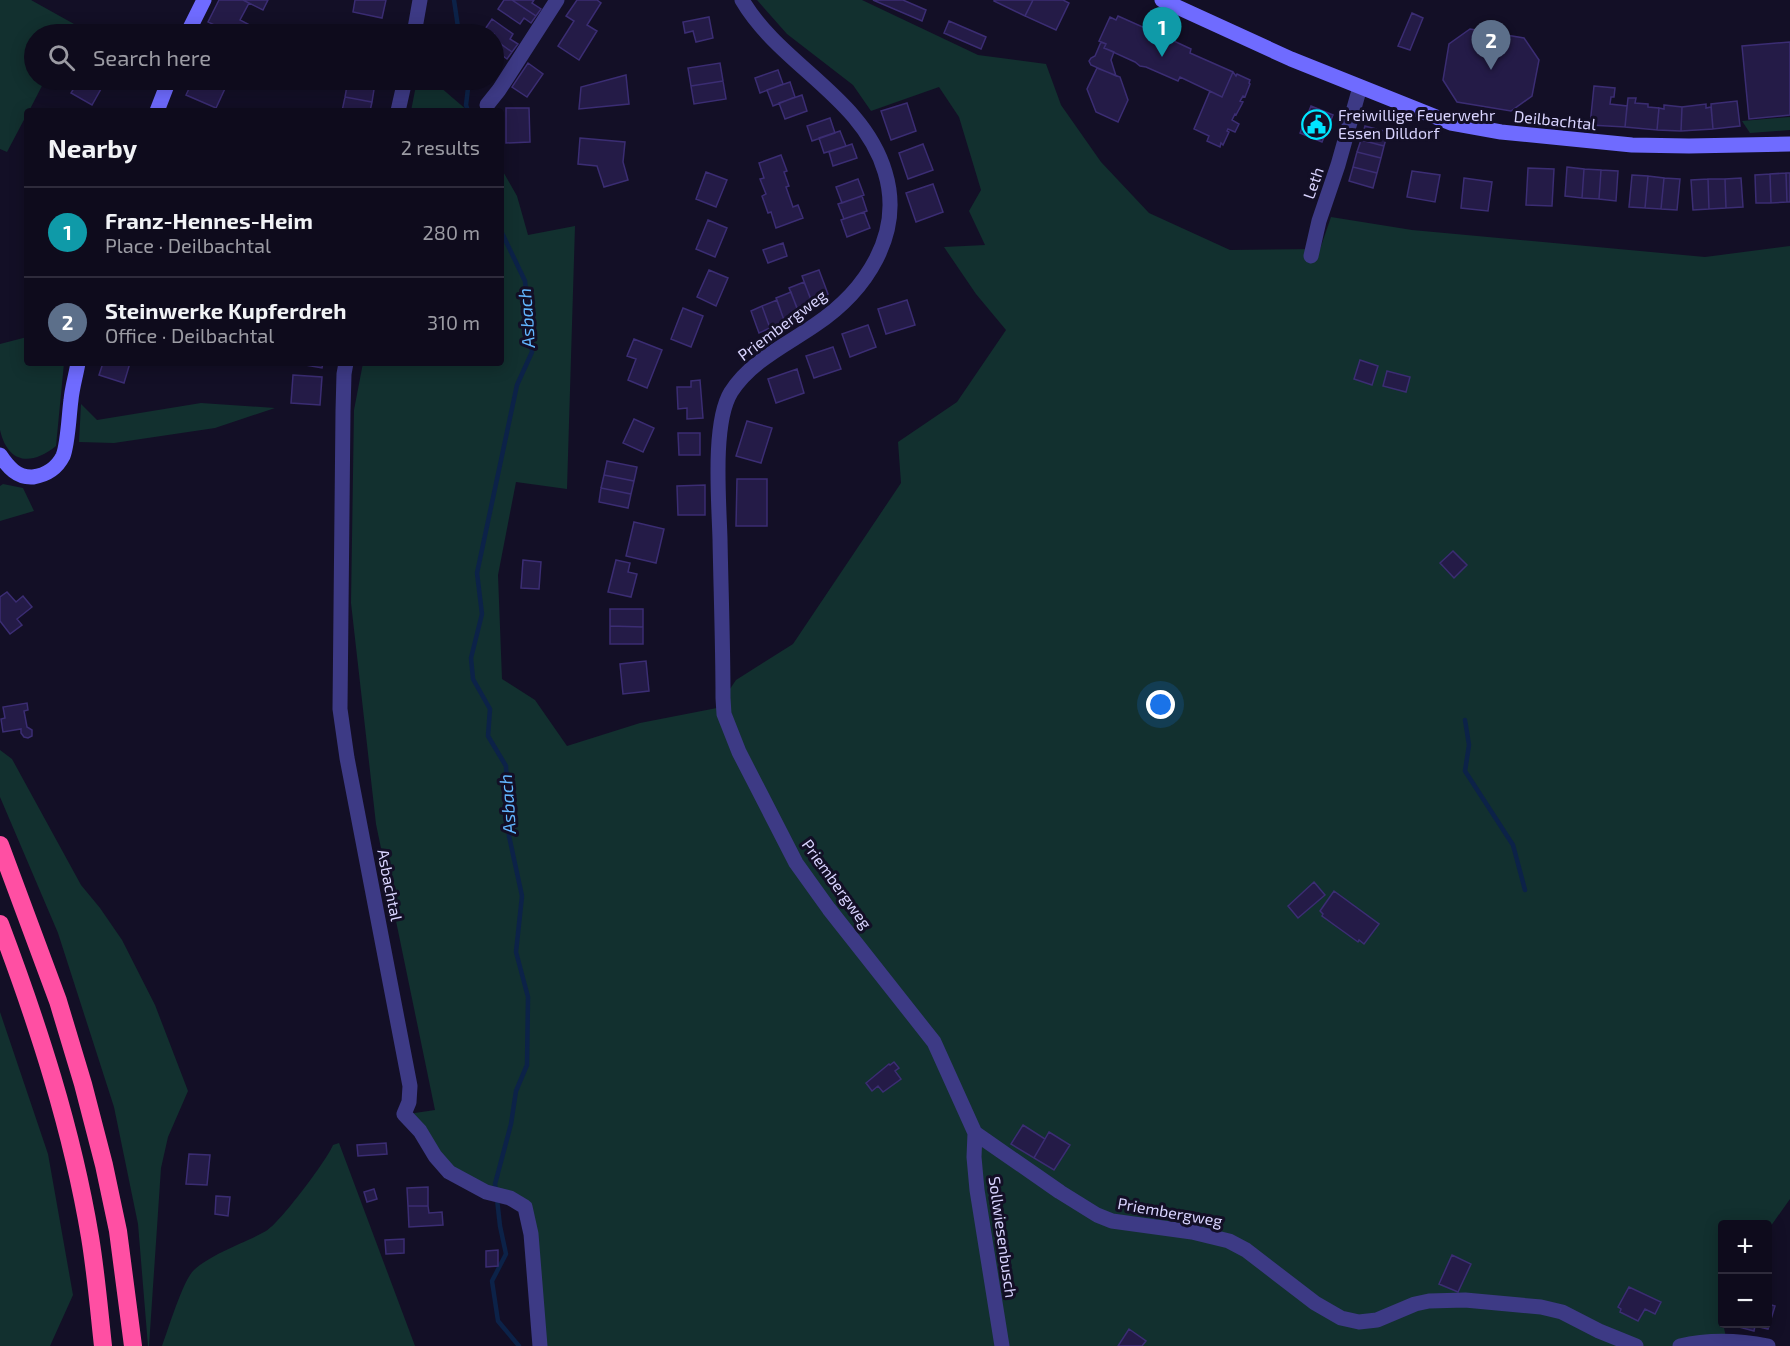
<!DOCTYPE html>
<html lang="en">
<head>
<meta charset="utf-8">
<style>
  :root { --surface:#0e0b1c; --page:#171425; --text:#f1f3f6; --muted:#9b9ba3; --line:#2e2b3b; --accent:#db2777 }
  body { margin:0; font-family:"Exo 2",sans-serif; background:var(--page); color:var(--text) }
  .controls { position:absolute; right:18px; bottom:18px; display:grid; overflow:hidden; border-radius:6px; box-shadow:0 3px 15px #0003 }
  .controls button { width:54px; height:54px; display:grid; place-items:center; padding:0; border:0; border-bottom:2px solid var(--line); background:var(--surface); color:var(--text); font:30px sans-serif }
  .you { position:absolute; left:1161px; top:705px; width:21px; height:21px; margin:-15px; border:4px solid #fff; border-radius:50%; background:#1a73e8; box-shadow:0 0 0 9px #1a73e833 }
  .badge { display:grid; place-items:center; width:39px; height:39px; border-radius:50%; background:var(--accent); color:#fff; font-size:20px; font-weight:700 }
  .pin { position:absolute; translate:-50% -50px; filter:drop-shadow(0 2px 3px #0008) }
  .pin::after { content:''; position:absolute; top:32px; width:21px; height:18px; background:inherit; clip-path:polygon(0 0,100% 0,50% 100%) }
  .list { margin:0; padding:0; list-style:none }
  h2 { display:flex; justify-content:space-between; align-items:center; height:78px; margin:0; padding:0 24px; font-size:26px }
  h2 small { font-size:20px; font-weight:400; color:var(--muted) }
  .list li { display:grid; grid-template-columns:39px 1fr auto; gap:18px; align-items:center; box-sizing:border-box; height:90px; padding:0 24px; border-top:2px solid var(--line) }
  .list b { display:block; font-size:22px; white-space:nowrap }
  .list p { margin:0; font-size:20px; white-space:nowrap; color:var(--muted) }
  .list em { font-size:20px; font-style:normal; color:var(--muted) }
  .icon { flex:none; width:33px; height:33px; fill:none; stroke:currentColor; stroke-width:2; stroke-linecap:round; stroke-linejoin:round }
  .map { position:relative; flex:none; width:1790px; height:1346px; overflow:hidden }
  .search { position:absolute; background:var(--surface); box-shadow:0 3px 15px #0003; left:24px; top:24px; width:480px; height:66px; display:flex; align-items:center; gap:15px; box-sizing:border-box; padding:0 21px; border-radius:33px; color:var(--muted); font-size:22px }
  .panel { position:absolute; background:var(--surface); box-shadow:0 3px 15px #0003; left:24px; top:108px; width:480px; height:258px; border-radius:6px }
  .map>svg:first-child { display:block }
  .green { fill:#12302f }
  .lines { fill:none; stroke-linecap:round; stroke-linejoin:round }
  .stream { stroke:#0c2248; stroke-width:4.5 }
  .building { fill:#241b47; stroke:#3b2d73; stroke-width:1.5 }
  .street { stroke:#3d3a85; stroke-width:15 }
  .secondary { stroke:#6f6bff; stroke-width:15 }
  .highway { stroke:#ff4fa3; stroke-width:18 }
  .labels { text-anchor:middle; stroke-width:6; stroke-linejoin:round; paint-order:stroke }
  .poi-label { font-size:16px; fill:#d9d4ff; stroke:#130f26; text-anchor:start }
  .street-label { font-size:16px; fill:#d9d4ff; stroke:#130f26 }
  .water-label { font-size:18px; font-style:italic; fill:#62b6ff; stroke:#130f26 }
</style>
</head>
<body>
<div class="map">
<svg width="1790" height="1346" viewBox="0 0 1790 1346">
  <rect width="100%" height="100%" fill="#130f26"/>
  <path class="green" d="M 0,0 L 31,0 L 74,24 L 69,34 L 34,34 L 34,80 L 45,80 L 29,111 L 27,111 L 27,114 L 7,152 L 0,149 Z
    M 757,0 L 862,0 L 978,55 L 1046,64 L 1061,105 L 1101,162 L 1149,213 L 1230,250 L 1320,249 L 1331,217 L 1412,230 L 1705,257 L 1790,246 L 1790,1199 L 1768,1230 L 1768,1224 L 1722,1224 L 1722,1324 L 1725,1324 L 1724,1328 L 1728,1346 L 544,1346 L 528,1207 L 463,1178 L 408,1114 L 435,1110 L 376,824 L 351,603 L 354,410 L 363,363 L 501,363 L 501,168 L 517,196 L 528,235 L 575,226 L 567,489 L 516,482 L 498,575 L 502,679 L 535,700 L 567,746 L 640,723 L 717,708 L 736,680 L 793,644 L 901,483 L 898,442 L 957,402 L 1006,330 L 976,294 L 944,247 L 985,245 L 969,211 L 981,190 L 959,117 L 939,87 L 871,111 L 853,85 L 787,34 Z
    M 417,80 L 432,80 L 468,111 L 411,111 Z
    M 1790,117 L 1790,130 L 1750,133 L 1742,121 Z
    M 27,337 L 27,363 L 64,363 L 56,446 C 31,466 8,464 0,430 C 0,421 0,410 0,401 C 0,382 0,363 0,344 Z
    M 201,403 L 275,408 L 215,428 L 114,443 L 79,442 L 81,404 L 97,420 Z
    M 3,484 L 23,488 L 34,511 L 0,521 L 0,486 Z
    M 0,750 L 12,759 L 81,885 L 100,908 L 122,940 L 155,1005 L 188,1091 L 168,1137 L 161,1168 L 149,1346 L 148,1346 L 138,1224 L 114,1107 L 58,933 L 0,797 Z
    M 0,1012 L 48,1154 L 73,1295 L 50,1346 L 0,1346 Z
    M 339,1143 L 415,1346 L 162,1346 C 168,1330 183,1280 194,1270 C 211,1254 245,1243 266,1231 C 279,1224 327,1160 333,1145 Z"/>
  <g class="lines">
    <path class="stream" d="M 454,0 L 459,34
      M 468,111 L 466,105 L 469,80
      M 1465,720 L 1469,745 L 1465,771 L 1513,845 L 1525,890
      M 496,1191 L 495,1184 L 511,1124 L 516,1091 L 527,1065 L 528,997 L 516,952 L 522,896 L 509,836 L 506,766 L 488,736 L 490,709 L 473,679 L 471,658 L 482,614 L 477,573 L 517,385 L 532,352 L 525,281 L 501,231
      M 497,1199 L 500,1226 L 506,1254 L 492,1281 L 498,1321 L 519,1346"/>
  </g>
  <path class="building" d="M 219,0 L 243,0 L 249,3 L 240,20 L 257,29 L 254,34 L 233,34 L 208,22 Z
    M 243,0 L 268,0 L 263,10 Z
    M 355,0 L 386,0 L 382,18 L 353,12 Z
    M 504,0 L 512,0 L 536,16 L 531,23 L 524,18 L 520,24 L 498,9 Z
    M 512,0 L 534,0 L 532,3 L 541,9 L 536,16 Z
    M 577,0 L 597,0 L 601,3 L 587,25 L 597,31 L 579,60 L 558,46 L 574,21 L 566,16 Z
    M 873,0 L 903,0 L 926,10 L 922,21 Z
    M 994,0 L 1033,0 L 1025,16 L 994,1 Z
    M 1033,0 L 1063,0 L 1069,3 L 1056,30 L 1025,16 Z
    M 1412,13 L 1423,18 L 1410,50 L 1398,46 Z
    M 1118,16 L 1147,29 L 1152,27 L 1158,28 L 1162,32 L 1163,36 L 1191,49 L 1190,53 L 1233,72 L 1222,97 L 1180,77 L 1178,81 L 1146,67 L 1140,66 L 1135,62 L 1104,48 L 1106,44 L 1099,41 L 1110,17 L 1116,20 Z
    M 709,17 L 713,38 L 696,42 L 693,31 L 685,33 L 683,22 Z
    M 492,19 L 513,34 L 510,39 L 518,44 L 512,52 L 494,39 L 494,34 L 487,34 L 483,32 Z
    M 949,21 L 986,37 L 981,49 L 944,33 Z
    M 1470,29 L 1524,38 L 1539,60 L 1532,96 L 1511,111 L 1457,102 L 1443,80 L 1449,44 Z
    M 358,30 L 383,34 L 357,34 Z
    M 494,39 L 512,52 L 507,59 L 499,53 L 495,58 L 494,57 Z
    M 1101,42 L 1106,44 L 1104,48 L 1114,52 L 1111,60 L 1116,76 L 1091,65 L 1089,61 L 1091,58 L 1095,56 Z
    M 1790,42 L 1790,115 L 1749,119 L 1742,46 Z
    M 528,63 L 543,74 L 527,97 L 512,87 Z
    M 720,63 L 723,81 L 691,86 L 688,68 Z
    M 1097,68 L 1120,77 L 1128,100 L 1118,122 L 1096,112 L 1087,89 Z
    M 778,70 L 783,84 L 760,93 L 755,78 Z
    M 1233,72 L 1236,76 L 1237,74 L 1250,80 L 1249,83 L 1250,84 L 1245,97 L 1243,96 L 1240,101 L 1243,102 L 1236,115 L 1235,114 L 1232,120 L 1239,124 L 1235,132 L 1228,129 L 1227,131 L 1229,132 L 1223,145 L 1221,143 L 1220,147 L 1207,141 L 1209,136 L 1194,129 L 1210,91 L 1222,97 Z
    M 626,75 L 629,104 L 579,109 L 581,87 Z
    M 79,80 L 106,80 L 92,105 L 71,93 Z
    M 193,80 L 229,80 L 216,108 L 186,95 Z
    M 348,80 L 375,83 L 372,102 L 345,97 Z
    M 723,81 L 726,99 L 694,104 L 691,86 Z
    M 790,82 L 795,97 L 773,106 L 767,90 Z
    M 1594,86 L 1615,88 L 1614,97 L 1611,97 L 1610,104 L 1627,106 L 1625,127 L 1590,125 Z
    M 802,95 L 807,111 L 785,119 L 779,103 Z
    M 345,97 L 372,102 L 370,111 L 342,111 Z
    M 1628,98 L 1636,98 L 1635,103 L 1648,104 L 1648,107 L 1659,108 L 1657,130 L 1625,127 Z
    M 1737,101 L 1740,126 L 1713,129 L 1711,104 Z
    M 907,103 L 916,131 L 891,140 L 881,111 Z
    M 1706,104 L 1706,108 L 1711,107 L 1713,129 L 1681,131 L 1682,107 Z
    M 1664,105 L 1682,107 L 1681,131 L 1657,130 L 1659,108 L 1664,109 Z
    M 1311,106 L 1333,115 L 1322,142 L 1300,133 Z
    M 506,108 L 529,108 L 530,142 L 506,143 Z
    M 830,118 L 835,133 L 812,141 L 807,126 Z
    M 1365,126 L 1388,132 L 1384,146 L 1361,140 Z
    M 840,131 L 846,146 L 824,153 L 819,138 Z
    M 580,138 L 625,142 L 623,162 L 628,180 L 604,187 L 597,166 L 578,164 Z
    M 1361,140 L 1384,146 L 1381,158 L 1357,152 Z
    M 852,144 L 857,158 L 833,166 L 829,152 Z
    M 923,144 L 933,170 L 908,179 L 899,153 Z
    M 1357,152 L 1381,158 L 1377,173 L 1353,167 Z
    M 781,155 L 787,171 L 784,172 L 789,186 L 786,187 L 793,207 L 798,205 L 803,218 L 776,228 L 771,212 L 768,213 L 762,196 L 766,194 L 760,179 L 764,178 L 759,163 Z
    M 1353,167 L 1377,173 L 1373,188 L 1349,181 Z
    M 1567,167 L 1584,169 L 1582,198 L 1565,196 Z
    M 1528,168 L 1554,169 L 1552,206 L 1526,205 Z
    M 1584,169 L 1601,170 L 1599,199 L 1582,198 Z
    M 1601,170 L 1618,171 L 1616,201 L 1599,199 Z
    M 1412,171 L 1440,175 L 1435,202 L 1407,197 Z
    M 706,172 L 727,180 L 716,207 L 696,199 Z
    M 1786,173 L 1787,202 L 1771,203 L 1770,174 Z
    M 1786,173 L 1790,173 L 1790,202 L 1787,202 Z
    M 1770,174 L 1771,203 L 1756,203 L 1755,175 Z
    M 1632,175 L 1648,176 L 1645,208 L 1629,207 Z
    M 1648,176 L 1664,178 L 1661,209 L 1645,208 Z
    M 1464,178 L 1492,182 L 1488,211 L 1461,208 Z
    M 1664,178 L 1680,179 L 1677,210 L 1661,209 Z
    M 1741,178 L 1743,207 L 1726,208 L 1725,179 Z
    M 858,179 L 864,195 L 842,203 L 836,187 Z
    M 1708,179 L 1709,209 L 1693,210 L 1691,180 Z
    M 1708,179 L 1725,179 L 1726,208 L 1709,209 Z
    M 933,184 L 943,212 L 916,222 L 906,193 Z
    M 862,196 L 867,211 L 844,219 L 838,204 Z
    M 864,212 L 870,228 L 847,237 L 841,220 Z
    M 708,220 L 727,228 L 715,257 L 696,249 Z
    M 783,243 L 787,256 L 768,263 L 763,250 Z
    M 709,270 L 728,278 L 716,306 L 697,297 Z
    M 819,270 L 828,294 L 811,300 L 802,276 Z
    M 804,282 L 813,304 L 798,310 L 789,288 Z
    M 791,292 L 799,314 L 784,320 L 776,298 Z
    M 777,300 L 785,323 L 770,328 L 762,306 Z
    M 907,300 L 915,325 L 886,334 L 878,309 Z
    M 762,306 L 770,328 L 759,333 L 751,311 Z
    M 683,308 L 703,316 L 691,347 L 671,339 Z
    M 868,325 L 876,347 L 850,357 L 842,334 Z
    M 634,339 L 662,350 L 647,388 L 628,380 L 636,359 L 627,356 Z
    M 833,347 L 841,369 L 814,378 L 806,356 Z
    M 1360,360 L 1378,366 L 1372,385 L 1354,379 Z
    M 103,363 L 130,363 L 124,383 L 99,375 Z
    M 294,363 L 323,363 L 322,368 Z
    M 797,369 L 804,393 L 776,403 L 768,379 Z
    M 1387,371 L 1410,377 L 1406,392 L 1383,386 Z
    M 293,375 L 322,377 L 320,405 L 291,403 Z
    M 700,380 L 703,418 L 687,419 L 687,408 L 678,409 L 677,387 L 691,387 L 691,381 Z
    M 634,419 L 654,428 L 643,452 L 623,443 Z
    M 747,421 L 772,428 L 761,463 L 736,456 Z
    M 678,433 L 700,433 L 700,455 L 679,455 Z
    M 607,461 L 637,467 L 634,481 L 604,475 Z
    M 604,475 L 634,481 L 631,494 L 601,488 Z
    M 737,479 L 767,479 L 767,526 L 736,526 Z
    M 705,485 L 705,515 L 678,515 L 677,486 Z
    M 601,488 L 631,494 L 628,508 L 599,502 Z
    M 634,522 L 664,529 L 656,563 L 626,556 Z
    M 1453,551 L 1467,565 L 1454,578 L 1440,563 Z
    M 523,560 L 541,562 L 539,589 L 521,588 Z
    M 616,560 L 630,563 L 628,572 L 637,574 L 631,597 L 608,592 Z
    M 7,592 L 16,602 L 23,596 L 32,607 L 17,619 L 22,625 L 10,634 L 0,621 L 0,597 Z
    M 610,609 L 643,609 L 643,627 L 610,626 Z
    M 610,626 L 643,627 L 643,644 L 610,644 Z
    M 646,661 L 649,691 L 623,694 L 620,664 Z
    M 27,703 L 28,710 L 24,711 L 27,727 L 32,730 L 32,736 L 28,738 L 24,737 L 21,733 L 21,729 L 3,732 L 1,719 L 5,718 L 3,707 Z
    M 1314,882 L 1325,895 L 1298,918 L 1288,906 Z
    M 1334,891 L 1379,924 L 1364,944 L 1359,940 L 1358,942 L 1322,916 L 1323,914 L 1320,911 Z
    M 894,1062 L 899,1068 L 895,1071 L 901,1079 L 883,1092 L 878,1086 L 872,1091 L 866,1083 L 889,1064 L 890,1065 Z
    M 1023,1125 L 1045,1139 L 1034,1158 L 1011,1144 Z
    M 1049,1132 L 1070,1145 L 1054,1170 L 1034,1158 Z
    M 386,1143 L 387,1154 L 358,1156 L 357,1145 Z
    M 189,1154 L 210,1155 L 207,1185 L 186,1184 Z
    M 428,1187 L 428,1206 L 408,1206 L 407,1188 Z
    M 374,1189 L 377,1199 L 367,1202 L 364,1192 Z
    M 216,1196 L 230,1197 L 228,1216 L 215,1214 Z
    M 408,1206 L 428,1206 L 429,1213 L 442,1212 L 443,1225 L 409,1227 Z
    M 404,1239 L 404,1253 L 386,1254 L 385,1240 Z
    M 498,1250 L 498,1266 L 486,1267 L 486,1251 Z
    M 1452,1255 L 1471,1264 L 1458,1292 L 1439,1284 Z
    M 1629,1287 L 1661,1302 L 1655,1314 L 1645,1309 L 1638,1321 L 1620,1312 L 1621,1309 L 1618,1307 Z
    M 1768,1304 L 1775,1306 L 1768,1329 L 1755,1326 L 1754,1331 L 1735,1326 L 1735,1324 L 1768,1324 Z
    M 1129,1329 L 1146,1341 L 1142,1346 L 1118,1346 Z"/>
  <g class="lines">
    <path class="street" d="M 742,0 C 780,65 863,97 885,172 C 904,234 866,291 815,325 C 786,345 751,361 731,392 C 712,423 719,502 720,539 C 721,592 723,645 723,698 L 724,714 L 739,752 L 796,863 L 829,909 L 934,1042 L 975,1133 L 1060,1192 L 1097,1215 L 1112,1221 L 1192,1232 L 1229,1241 L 1246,1250 L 1315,1303 L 1341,1318 L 1359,1322 L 1377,1320 L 1415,1304 L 1429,1301 L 1465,1300 L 1541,1307 L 1562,1312 L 1599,1331 L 1636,1346
      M 414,34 L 420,0
      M 487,105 L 499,90 L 557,0
      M 398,111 L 405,80
      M 1311,256 L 1319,221 L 1338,165 L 1360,87
      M 346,363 L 344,374 L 343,411 L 340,709 L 347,758 L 410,1086 L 409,1102 L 404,1114 L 420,1131 L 435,1156 L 449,1172 L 486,1192 L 510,1198 L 525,1207 L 531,1234 L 540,1346
      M 975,1133 L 974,1157 L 977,1190 L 1002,1346
      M 1680,1346 C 1709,1339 1738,1340 1768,1346"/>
    <path class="secondary" d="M 1162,0 L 1291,59 L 1451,123 L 1501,132 L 1632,145 L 1689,146 L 1790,144
      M 187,34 L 204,0
      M 157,111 L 169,80
      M 0,455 C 8,467 17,478 33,477 C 46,475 57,468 63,456 C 68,444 69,414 71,400 C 72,388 76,375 78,363"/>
    <path class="highway" d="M 0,845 L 58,1001 L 83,1084 L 104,1165 L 118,1231 L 133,1346
      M 0,924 C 38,1025 72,1129 90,1237 C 96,1273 99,1310 103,1346"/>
  </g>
  <defs>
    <symbol id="civic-ring" viewBox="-11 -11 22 22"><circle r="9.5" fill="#130f26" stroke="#00e5ff" stroke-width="1.5"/><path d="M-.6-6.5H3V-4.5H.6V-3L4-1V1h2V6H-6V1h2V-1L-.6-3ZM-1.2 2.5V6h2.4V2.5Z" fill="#00e5ff"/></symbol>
  </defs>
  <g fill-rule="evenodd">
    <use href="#civic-ring" x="1300" y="108" width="33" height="33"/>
  </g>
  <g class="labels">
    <g class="poi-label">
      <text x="1338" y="121">Freiwillige Feuerwehr<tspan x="1338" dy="18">Essen Dilldorf</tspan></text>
    </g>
    <g class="street-label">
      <text transform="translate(1555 120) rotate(6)" y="6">Deilbachtal</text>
      <text transform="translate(1313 183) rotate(-71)" y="6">Leth</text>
      <text transform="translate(782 325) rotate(-37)" y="6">Priembergweg</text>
      <text transform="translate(837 884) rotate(54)" y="6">Priembergweg</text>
      <text transform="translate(390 885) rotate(79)" y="6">Asbachtal</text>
      <text transform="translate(1170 1212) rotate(10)" y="6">Priembergweg</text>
      <text transform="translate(1003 1237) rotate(82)" y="6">Sollwiesenbusch</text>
    </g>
    <g class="water-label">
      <text transform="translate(527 318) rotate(-94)" y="6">Asbach</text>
      <text transform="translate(508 804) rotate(-94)" y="6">Asbach</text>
    </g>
  </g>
</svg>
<div class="controls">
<button>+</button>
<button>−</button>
</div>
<div class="you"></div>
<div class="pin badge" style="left:1162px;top:57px;background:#0f9aa8">1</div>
<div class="pin badge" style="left:1491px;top:70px;background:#5c6f8a">2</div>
<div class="search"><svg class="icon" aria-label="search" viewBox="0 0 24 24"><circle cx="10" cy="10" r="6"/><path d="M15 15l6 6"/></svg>Search here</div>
<section class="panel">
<h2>Nearby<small>2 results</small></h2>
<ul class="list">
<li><span class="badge" style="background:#0f9aa8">1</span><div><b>Franz-Hennes-Heim</b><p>Place · Deilbachtal</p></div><em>280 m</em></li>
<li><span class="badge" style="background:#5c6f8a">2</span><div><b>Steinwerke Kupferdreh</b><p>Office · Deilbachtal</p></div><em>310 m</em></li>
</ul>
</section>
</div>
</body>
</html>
